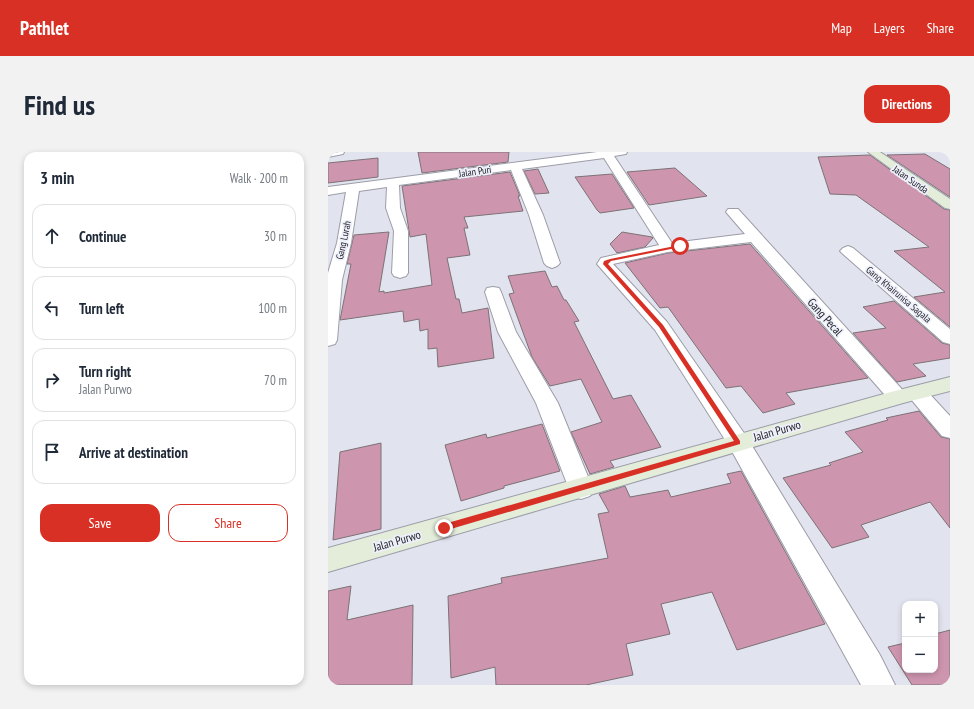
<!DOCTYPE html>
<html lang="en">
<head>
<meta charset="utf-8">
<style>
  :root { --surface:#fff; --page:#f2f2f3; --text:#1f2937; --muted:#747a83; --line:#e0e1e3; --accent:#d93025 }
  body { margin:0; font-family:"PT Sans Narrow",sans-serif; background:var(--page); color:var(--text) }
  .controls { position:absolute; right:12px; bottom:12px; display:grid; overflow:hidden; border-radius:8px; box-shadow:0 2px 6px #0003 }
  .controls button { width:36px; height:36px; display:grid; place-items:center; padding:0; border:0; border-bottom:1px solid var(--line); background:var(--surface); color:var(--text); font:20px sans-serif }
  .stop { position:absolute; width:12px; height:12px; margin:-9px; border:3px solid #d93025; border-radius:50%; background:#fff }
  .stop.end { background:#d93025; border-color:#fff; box-shadow:0 1px 4px #0008 }
  .list { margin:0; padding:0; list-style:none }
  h2 { display:flex; justify-content:space-between; align-items:center; height:52px; margin:0; padding:0 16px; font-size:17px }
  h2 small { font-size:13px; font-weight:400; color:var(--muted) }
  .list li { display:grid; grid-template-columns:26px 1fr auto; gap:12px; align-items:center; box-sizing:border-box; height:64px; margin:0 8px 8px; padding:0 8px; border:1px solid var(--line); border-radius:12px }
  .list b { display:block; font-size:15px; white-space:nowrap }
  .list p { margin:0; font-size:13px; white-space:nowrap; color:var(--muted) }
  .list em { font-size:13px; font-style:normal; color:var(--muted) }
  .actions { display:flex; gap:8px; padding:12px 16px }
  .actions a { flex:1; padding:9px 0; border:1px solid var(--accent); border-radius:12px; text-align:center; font-size:14px; color:var(--accent) }
  .actions .main { background:var(--accent); color:#fff }
  .icon { flex:none; width:22px; height:22px; fill:none; stroke:currentColor; stroke-width:2; stroke-linecap:round; stroke-linejoin:round }
  .map { position:relative; flex:none; width:622px; height:533px; overflow:hidden; border-radius:12px }
  header { display:flex; align-items:center; gap:24px; box-sizing:border-box; height:56px; padding:0 20px; background:var(--accent); color:#fff }
  header strong { font-size:19px }
  nav { display:flex; gap:22px; margin-inline-start:auto; font-size:14px }
  .intro { display:flex; align-items:center; justify-content:space-between; box-sizing:border-box; height:96px; padding:0 24px }
  h1 { margin:0; font-size:28px }
  .button { padding:10px 18px; border-radius:12px; background:var(--accent); color:#fff; font-size:14px; font-weight:700 }
  main { display:flex; gap:24px; padding:0 24px }
  aside { flex:1; background:var(--surface); border-radius:12px; box-shadow:0 2px 6px #0003 }
  .map>svg:first-child { display:block }
  .building { fill:#ce95af; stroke:#7c7276 }
  .lines { fill:none; stroke-linecap:round; stroke-linejoin:round }
  .street-casing { stroke:#9c9da8; stroke-width:2 }
  .secondary-casing { stroke:#9c9da8; stroke-width:2 }
  .street { fill:#fff; fill-rule:evenodd }
  .secondary { fill:#e3edda; fill-rule:evenodd }
  .route { fill:#d93025 }
  .labels { text-anchor:middle; stroke-width:3.5; stroke-linejoin:round; paint-order:stroke }
  .far-street-label { font-size:10px; fill:#212125; stroke:#eef0fb }
  .street-label { font-size:12px; fill:#212125; stroke:#eef0fb }
</style>
</head>
<body>
<header>
<strong>Pathlet</strong>
<nav><a>Map</a><a>Layers</a><a>Share</a></nav>
</header>
<div class="intro"><h1>Find us</h1><a class="button">Directions</a></div>
<main>
<aside>
<h2>3 min<small>Walk · 200 m</small></h2>
<ul class="list">
<li><svg class="icon" aria-label="ahead" viewBox="0 0 24 24"><path d="M12 20V5M6 11l6-6 6 6"/></svg><div><b>Continue</b></div><em>30 m</em></li>
<li><svg class="icon" aria-label="left" viewBox="0 0 24 24"><path d="M17 20v-9H6M10 6l-5 5 5 5"/></svg><div><b>Turn left</b></div><em>100 m</em></li>
<li><svg class="icon" aria-label="right" viewBox="0 0 24 24"><path d="M7 20v-9h11M14 6l5 5-5 5"/></svg><div><b>Turn right</b><p>Jalan Purwo</p></div><em>70 m</em></li>
<li><svg class="icon" aria-label="arrive" viewBox="0 0 24 24"><path d="M6 21V4h12l-3 4 3 4H6"/></svg><div><b>Arrive at destination</b></div></li>
</ul>
<div class="actions"><a class="main">Save</a><a>Share</a></div>
</aside>
<div class="map">
<svg width="622" height="533" viewBox="0 0 622 533">
  <rect width="100%" height="100%" fill="#e1e3ee"/>
  <path class="building" d="M 90,0 L 181,0 L 180,10 L 94,21 Z
    M 597,2 L 622,17 L 622,45 L 559,3 Z
    M 542,3 L 616,57 L 622,58 L 622,175 L 586,145 L 617,140 L 566,99 L 601,95 L 528,43 L 502,42 L 490,5 Z
    M 50,6 L 50,25 L 0,31 L 0,11 Z
    M 347,16 L 379,44 L 321,53 L 299,20 Z
    M 210,17 L 221,41 L 207,42 L 196,19 Z
    M 182,20 L 192,44 L 190,44 L 195,59 L 136,65 L 140,76 L 136,76 L 142,103 L 119,106 L 124,129 L 128,147 L 131,147 L 134,161 L 160,156 L 166,206 L 110,215 L 109,196 L 100,197 L 100,177 L 92,179 L 91,167 L 76,170 L 75,159 L 12,168 L 23,112 L 19,112 L 26,83 L 61,80 L 51,140 L 56,139 L 56,141 L 104,133 L 98,82 L 82,85 L 74,34 Z
    M 284,22 L 306,56 L 272,61 L 269,58 L 247,25 Z
    M 294,80 L 324,85 L 325,86 L 317,95 L 289,101 L 282,92 Z
    M 422,92 L 540,226 L 458,241 L 467,252 L 435,261 L 413,234 L 398,236 L 340,155 L 332,156 L 297,111 L 340,101 Z
    M 217,119 L 224,135 L 229,134 L 236,148 L 238,148 L 251,169 L 246,170 L 285,247 L 303,243 L 333,295 L 282,309 L 286,315 L 262,322 L 243,280 L 274,270 L 253,227 L 222,234 L 204,205 L 181,142 L 186,141 L 180,124 Z
    M 566,149 L 614,191 L 622,193 L 622,206 L 585,212 L 598,224 L 569,230 L 525,181 L 558,176 L 535,155 Z
    M 591,259 L 613,285 L 622,287 L 622,376 L 602,350 L 533,373 L 541,385 L 504,396 L 455,326 L 503,313 L 501,311 L 535,300 L 517,280 L 560,268 L 558,266 Z
    M 214,272 L 232,319 L 176,334 L 176,336 L 133,349 L 117,293 L 158,282 L 159,286 Z
    M 53,291 L 53,377 L 5,388 L 12,300 Z
    M 413,319 L 497,472 L 409,498 L 384,440 L 333,452 L 342,482 L 298,492 L 305,523 L 258,533 L 168,533 L 167,515 L 123,526 L 120,444 L 174,431 L 173,426 L 280,406 L 270,362 L 281,360 L 271,342 L 297,334 L 302,345 L 340,338 L 343,345 L 403,331 L 399,322 Z
    M 23,434 L 19,468 L 85,453 L 84,533 L 0,533 L 0,439 Z
    M 622,478 L 622,533 L 584,533 L 560,495 L 577,491 L 577,518 L 607,518 L 607,482 Z"/>
  <g class="lines">
    <defs>
      <path id="street" d="M 0,0 L 16,0 L 15,2 L 0,5 Z
        M 269,0 L 299,0 L 298,2 L 286,4 L 344,91 L 417,82 L 398,60 L 400,57 L 410,57 L 581,245 L 577,250 L 570,252 L 563,250 L 423,90 L 340,100 L 285,112 L 339,170 L 418,284 L 552,503 L 567,533 L 533,533 L 401,294 L 327,178 L 269,112 L 273,106 L 331,93 L 276,6 L 194,17 L 215,63 L 232,111 L 229,114 L 224,116 L 219,114 L 216,111 L 201,63 L 183,18 L 71,33 L 72,56 L 80,79 L 80,121 L 78,124 L 72,126 L 66,124 L 64,121 L 66,79 L 58,56 L 59,35 L 31,39 L 23,91 L 14,128 L 9,188 L 7,192 L 0,194 L 0,121 L 9,91 L 18,40 L 0,43 L 0,35 Z
        M 520,94 L 525,96 L 622,177 L 622,192 L 615,190 L 515,102 L 512,99 L 515,96 Z
        M 165,135 L 171,136 L 173,140 L 188,180 L 230,251 L 265,337 L 262,344 L 253,347 L 244,344 L 241,337 L 208,251 L 170,180 L 157,140 L 159,136 Z
        M 589,234 L 596,236 L 622,264 L 622,286 L 614,284 L 582,246 L 579,241 L 582,236 Z"/>
      <path id="secondary" d="M 540,0 L 552,0 L 622,47 L 622,57 L 617,56 Z
        M 622,225 L 622,239 L 575,251 L 0,420 L 0,396 L 563,240 Z"/>
    </defs>
    <use href="#street" class="street-casing"/>
    <use href="#secondary" class="secondary-casing"/>
    <use href="#street" class="street"/>
    <use href="#secondary" class="secondary"/>
  </g>
  <path class="route" d="M 352,93 L 353,95 L 283,109 L 280,112 L 335,173 L 412,289 L 412,292 L 116,379 L 113,378 L 113,373 L 116,372 L 406,289 L 331,175 L 275,112 L 276,109 L 282,107 Z"/>
  <g class="labels">
    <g class="far-street-label">
      <text transform="translate(147 19) rotate(-8)" y="4">Jalan Puri</text>
      <text transform="translate(583 27) rotate(35)" y="4">Jalan Sunda</text>
      <text transform="translate(15 88) rotate(-78)" y="4">Gang Lurah</text>
      <text transform="translate(571 142) rotate(40)" y="4">Gang Khairunisa Sagala</text>
    </g>
    <g class="street-label">
      <text transform="translate(497 165) rotate(48)" y="4">Gang Pecal</text>
      <text transform="translate(449 279) rotate(-16)" y="4">Jalan Purwo</text>
      <text transform="translate(69 389) rotate(-16)" y="4">Jalan Purwo</text>
    </g>
  </g>
</svg>
<div class="controls">
<button>+</button>
<button>−</button>
</div>
<div class="stop" style="left:352px;top:94px"></div>
<div class="stop end" style="left:116px;top:376px"></div>
</div>
</main>
</body>
</html>
